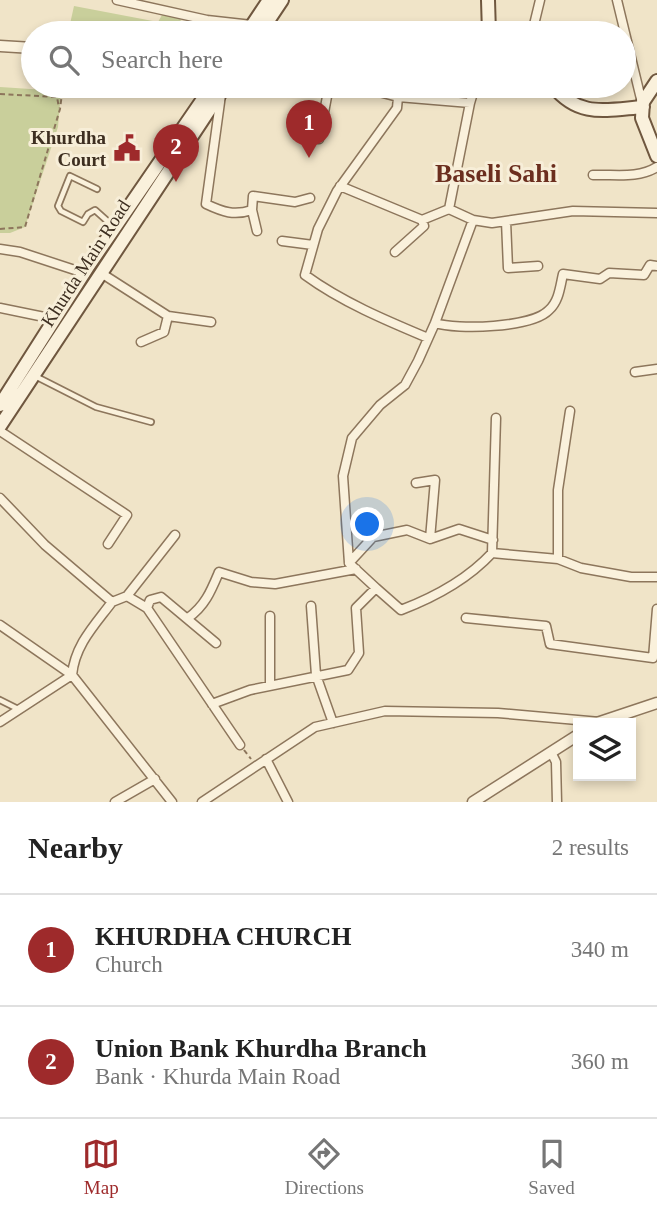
<!DOCTYPE html>
<html lang="en">
<head>
<meta charset="utf-8">
<style>
  :root { --surface:#fff; --page:#f6f6f6; --text:#222; --muted:#767676; --line:#e0e0e0; --accent:#9e2a2b }
  body { margin:0; font-family:"Times New Roman",serif; background:var(--page); color:var(--text) }
  .controls { position:absolute; right:21px; bottom:21px; display:grid; overflow:hidden; border-radius:0px; box-shadow:0 4px 10px #0003 }
  .controls button { width:63px; height:63px; display:grid; place-items:center; padding:0; border:0; border-bottom:2px solid var(--line); background:var(--surface); color:var(--text); font:35px sans-serif }
  .you { position:absolute; left:368px; top:525px; width:24px; height:24px; margin:-18px; border:5px solid #fff; border-radius:50%; background:#1a73e8; box-shadow:0 0 0 10px #1a73e833 }
  .badge { display:grid; place-items:center; width:46px; height:46px; border-radius:50%; background:var(--accent); color:#fff; font-size:23px; font-weight:700 }
  .pin { position:absolute; translate:-50% -58px; filter:drop-shadow(0 2px 4px #0008) }
  .pin::after { content:''; position:absolute; top:37px; width:24px; height:21px; background:inherit; clip-path:polygon(0 0,100% 0,50% 100%) }
  .list { margin:0; padding:0; list-style:none }
  h2 { display:flex; justify-content:space-between; align-items:center; height:91px; margin:0; padding:0 28px; font-size:30px }
  h2 small { font-size:23px; font-weight:400; color:var(--muted) }
  .list li { display:grid; grid-template-columns:46px 1fr auto; gap:21px; align-items:center; box-sizing:border-box; height:112px; padding:0 28px; border-top:2px solid var(--line) }
  .list b { display:block; font-size:26px; white-space:nowrap }
  .list p { margin:0; font-size:23px; white-space:nowrap; color:var(--muted) }
  .list em { font-size:23px; font-style:normal; color:var(--muted) }
  .icon { flex:none; width:38px; height:38px; fill:none; stroke:currentColor; stroke-width:2; stroke-linecap:round; stroke-linejoin:round }
  .map { position:relative; flex:none; width:657px; height:802px; overflow:hidden }
  .search { position:absolute; background:var(--surface); box-shadow:0 4px 10px #0003; left:21px; right:21px; top:21px; height:77px; display:flex; align-items:center; gap:18px; box-sizing:border-box; padding:0 24px; border-radius:38px; color:var(--muted); font-size:26px }
  .sheet { height:315px; background:var(--surface) }
  nav { display:flex; justify-content:space-around; align-items:center; box-sizing:border-box; height:98px; border-top:2px solid var(--line); background:var(--surface); font-size:19px; color:var(--muted) }
  nav a { display:grid; justify-items:center; gap:4px }
  nav .on { color:var(--accent) }
  .map>svg:first-child { display:block }
  .green { fill:#c9cf9b }
  .lines { fill:none; stroke-linecap:round; stroke-linejoin:round }
  .service-casing { stroke:#8d765c; stroke-width:8 }
  .minor-casing { stroke:#8d765c; stroke-width:11 }
  .tertiary-casing { stroke:#8d765c; stroke-width:13 }
  .secondary-casing { stroke:#6f573f; stroke-width:16 }
  .path { stroke:#8d765c; stroke-width:2; stroke-dasharray:5 3.5; stroke-linecap:butt }
  .service { stroke:#faf1dc; stroke-width:4.5 }
  .minor { stroke:#faf1dc; stroke-width:8 }
  .tertiary { stroke:#faf1dc; stroke-width:10 }
  .secondary { stroke:#faf1dc; stroke-width:12 }
  .labels { text-anchor:middle; stroke-width:6; stroke-linejoin:round; paint-order:stroke }
  .poi-label { font-size:19px; font-weight:bold; fill:#3d2e20; stroke:#f7eed8; text-anchor:end }
  .street-label { font-size:19px; fill:#3d2e20; stroke:#f7eed8 }
  .district-label { font-size:26px; font-weight:bold; fill:#6b2e1e; stroke:#f7eed8 }
</style>
</head>
<body>
<div class="map">
<svg width="657" height="802" viewBox="0 0 657 802">
  <rect width="100%" height="100%" fill="#f0e4c8"/>
  <path class="green" d="M 74,6 L 158,22 L 162,15 L 181,18 L 179,33 L 68,33 Z
    M 0,87 L 61,91 L 58,127 L 25,227 L 10,233 L 0,233 Z"/>
  <g class="lines">
    <defs>
      <path id="service" d="M 97,189 L 70,176 L 58,206 L 61,211 L 83,222 L 88,214 L 95,210 L 114,227
        M 35,376 L 96,407 L 151,422
        M 0,700 L 18,709"/>
      <path id="minor" d="M 117,0 L 207,20 L 252,25
        M 617,0 L 642,103
        M 447,33 L 460,33
        M 532,33 L 540,0
        M 356,86 L 398,97 L 397,108 L 337,191 L 318,229 L 305,275 C 342,302 385,320 428,338
        M 221,95 L 206,204 C 223,212 234,216 252,210 L 257,231
        M 398,97 L 470,103 L 475,86
        M 412,98 L 417,86
        M 470,103 L 449,209 L 473,220 L 492,223 L 573,211 L 657,213
        M 319,139 L 329,86
        M 593,175 C 614,174 638,179 657,167
        M 340,186 L 422,220 L 424,226 L 395,252
        M 252,210 L 253,196 L 295,202 L 310,198
        M 422,220 L 449,209
        M 506,221 L 508,268 L 538,266
        M 282,241 L 313,245
        M 0,249 L 20,252 L 84,273
        M 101,273 L 168,316 L 211,322
        M 0,308 L 54,319
        M 435,323 C 457,330 532,328 549,310 C 559,301 560,287 563,274 L 600,279 L 609,273 L 644,275 L 650,265 L 657,266
        M 141,342 L 164,332 L 168,316
        M 635,372 L 657,369
        M 0,431 L 127,515 L 108,544
        M 416,483 L 435,480 L 430,539
        M 0,498 L 45,545 L 112,602 L 127,596 L 147,608 L 240,745
        M 492,553 L 496,418
        M 558,559 L 558,490 L 570,411
        M 349,563 L 373,537 L 407,530 L 430,539 L 459,529 L 493,540
        M 376,588 L 349,563 L 343,476 L 352,438 L 380,405 L 405,385 L 418,361 L 435,323 L 473,220
        M 127,596 L 175,535
        M 112,602 C 94,626 75,645 72,675 L 172,802
        M 311,606 L 316,675 L 333,723
        M 147,608 L 150,600 L 161,597 L 216,643
        M 188,618 C 205,606 211,591 219,572 L 251,582 L 275,584 L 356,569
        M 466,618 L 546,626 L 550,644 L 653,658 L 657,609
        M 0,625 L 72,675 L 0,722
        M 270,685 L 270,616
        M 212,704 L 250,690 L 348,670 L 359,653 L 356,608 L 376,588 L 401,610 C 435,597 467,580 492,553 L 558,559 L 581,568 L 631,577 L 657,577
        M 551,752 L 556,762 L 557,802
        M 266,759 L 288,802
        M 115,802 L 155,779
        M 202,802 L 315,727 L 385,711 L 498,713 L 600,722"/>
      <path id="tertiary" d="M 0,46 L 33,48
        M 597,723 L 657,703
        M 473,802 L 578,735"/>
      <path id="secondary" d="M 488,0 L 489,33
        M 247,33 L 269,0
        M 260,33 L 282,0
        M 657,81 L 643,102 L 642,118 L 657,156
        M 553,86 C 579,118 605,110 643,107
        M 0,405 L 89,265 L 212,86
        M 0,426 L 225,86"/>
    </defs>
    <use href="#service" class="service-casing"/>
    <use href="#minor" class="minor-casing"/>
    <use href="#tertiary" class="tertiary-casing"/>
    <use href="#secondary" class="secondary-casing"/>
    <path class="path" d="M 0,94 L 57,97 L 59,108
      M 0,229 L 25,227 L 60,109 L 63,86
      M 244,750 L 251,759"/>
    <use href="#service" class="service"/>
    <use href="#minor" class="minor"/>
    <use href="#tertiary" class="tertiary"/>
    <use href="#secondary" class="secondary"/>
  </g>
  <defs>
    <symbol id="civic-bare" viewBox="-9 -9 18 18"><path d="M-.6-6.5H3V-4.5H.6V-3L4-1V1h2V6H-6V1h2V-1L-.6-3ZM-1.2 2.5V6h2.4V2.5Z" fill="#9e2a2b" stroke="#f7eed8" stroke-width="2.5" paint-order="stroke"/></symbol>
  </defs>
  <g fill-rule="evenodd">
    <use href="#civic-bare" x="108" y="129" width="38" height="38"/>
  </g>
  <g class="labels">
    <g class="poi-label">
      <text x="106" y="144">Khurdha<tspan x="106" dy="22">Court</tspan></text>
    </g>
    <g class="street-label">
      <text transform="translate(85 263) rotate(-57)" y="7">Khurda Main Road</text>
    </g>
    <g class="district-label">
      <text x="496" y="182">Baseli Sahi</text>
    </g>
  </g>
</svg>
<div class="controls">
<button><svg class="icon" aria-label="layers" viewBox="0 0 24 24"><path d="M12 4l9 5-9 5-9-5zM3 14l9 5 9-5"/></svg></button>
</div>
<div class="you"></div>
<div class="pin badge" style="left:309px;top:158px">1</div>
<div class="pin badge" style="left:176px;top:182px">2</div>
<div class="search"><svg class="icon" aria-label="search" viewBox="0 0 24 24"><circle cx="10" cy="10" r="6"/><path d="M15 15l6 6"/></svg>Search here</div>
</div>
<section class="sheet">
<h2>Nearby<small>2 results</small></h2>
<ul class="list">
<li><span class="badge">1</span><div><b>KHURDHA CHURCH</b><p>Church</p></div><em>340 m</em></li>
<li><span class="badge">2</span><div><b>Union Bank Khurdha Branch</b><p>Bank · Khurda Main Road</p></div><em>360 m</em></li>
</ul>
</section>
<nav>
<a class="on"><svg class="icon" aria-label="map" viewBox="0 0 24 24"><path d="M3 6l6-2 6 2 6-2v14l-6 2-6-2-6 2zM9 4v14M15 6v14"/></svg>Map</a>
<a><svg class="icon" aria-label="directions" viewBox="0 0 24 24"><path d="M12 3l9 9-9 9-9-9zM9 14v-3h6M13 9l2 2-2 2"/></svg>Directions</a>
<a><svg class="icon" aria-label="saved" viewBox="0 0 24 24"><path d="M7 4h10v16l-5-4-5 4z"/></svg>Saved</a>
</nav>
</body>
</html>
